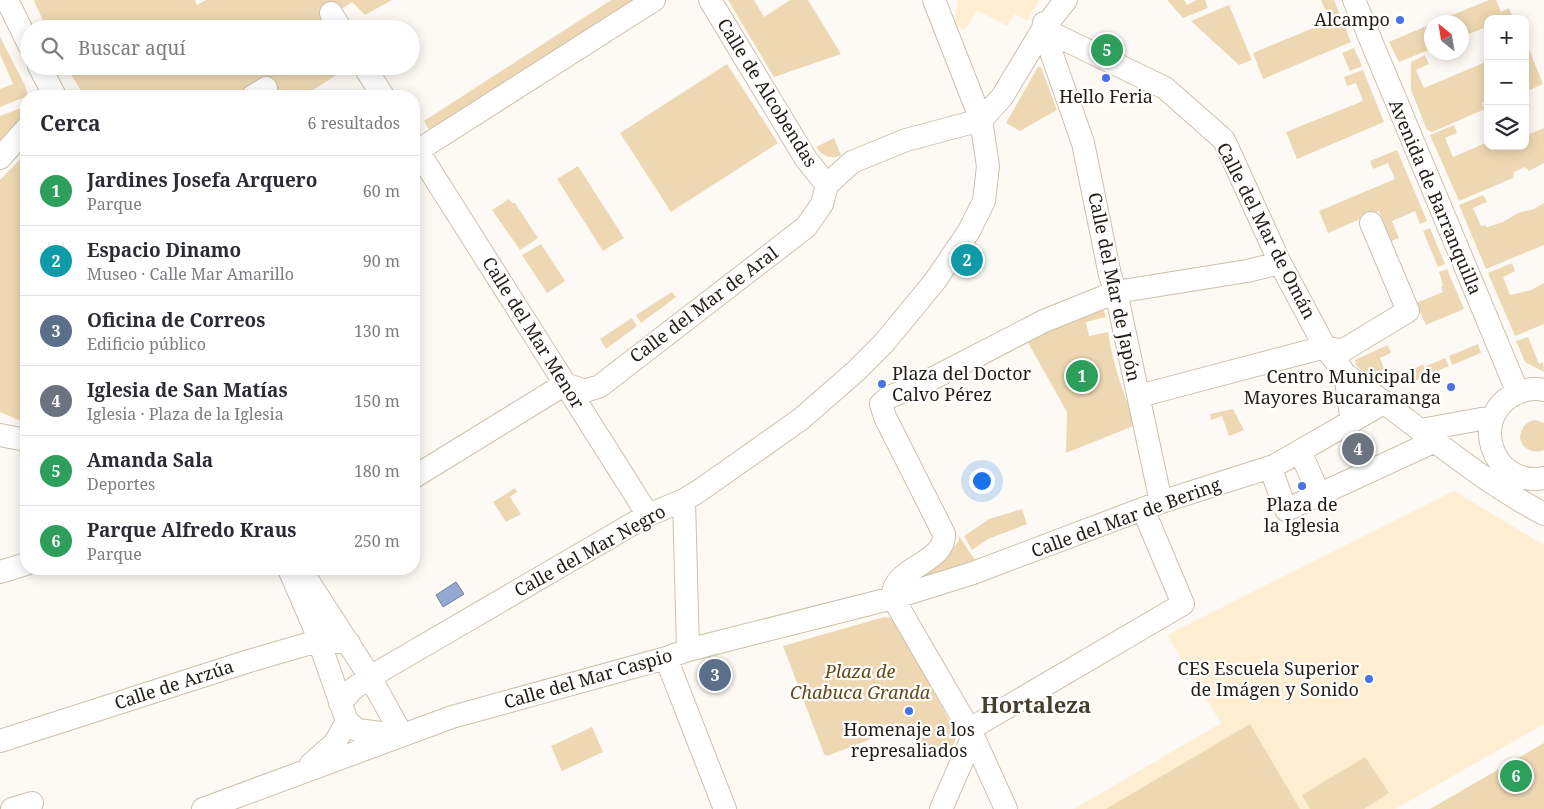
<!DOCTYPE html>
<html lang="es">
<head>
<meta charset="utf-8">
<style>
  :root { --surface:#fff; --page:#f2f2f3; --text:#2b2b33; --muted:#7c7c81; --line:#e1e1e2; --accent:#0b8043 }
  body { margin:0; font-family:"Noto Serif",serif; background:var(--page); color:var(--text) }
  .controls { position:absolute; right:15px; top:15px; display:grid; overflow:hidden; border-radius:10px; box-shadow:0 2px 12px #0003 }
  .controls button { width:45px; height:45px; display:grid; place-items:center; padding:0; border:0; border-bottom:1px solid var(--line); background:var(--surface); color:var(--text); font:25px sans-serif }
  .compass { position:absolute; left:1424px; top:15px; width:45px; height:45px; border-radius:50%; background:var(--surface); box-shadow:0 2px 12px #0003; rotate:330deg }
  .you { position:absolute; left:981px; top:480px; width:18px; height:18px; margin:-12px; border:4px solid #fff; border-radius:50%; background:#1a73e8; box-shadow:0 0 0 8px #1a73e833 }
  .badge { display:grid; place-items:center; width:32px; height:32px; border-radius:50%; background:var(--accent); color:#fff; font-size:16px; font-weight:700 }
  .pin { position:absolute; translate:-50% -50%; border:2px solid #fff; box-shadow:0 1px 5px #0006 }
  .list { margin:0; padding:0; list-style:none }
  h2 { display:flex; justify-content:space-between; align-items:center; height:65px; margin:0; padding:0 20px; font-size:21px }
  h2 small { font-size:16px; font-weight:400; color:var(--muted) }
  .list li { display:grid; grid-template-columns:32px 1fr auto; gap:15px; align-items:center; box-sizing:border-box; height:70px; padding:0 20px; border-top:1px solid var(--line) }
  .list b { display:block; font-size:19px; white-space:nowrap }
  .list p { margin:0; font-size:16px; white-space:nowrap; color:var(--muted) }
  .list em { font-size:16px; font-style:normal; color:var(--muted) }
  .icon { flex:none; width:28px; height:28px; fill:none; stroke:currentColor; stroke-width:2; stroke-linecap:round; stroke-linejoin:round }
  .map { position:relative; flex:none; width:1544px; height:809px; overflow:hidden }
  .search { position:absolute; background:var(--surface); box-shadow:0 2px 12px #0003; left:20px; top:20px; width:400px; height:55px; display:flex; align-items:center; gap:12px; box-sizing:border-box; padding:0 18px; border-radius:28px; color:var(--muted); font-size:19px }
  .panel { position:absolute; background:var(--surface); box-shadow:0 2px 12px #0003; left:20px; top:90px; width:400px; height:485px; border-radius:20px }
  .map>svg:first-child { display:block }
  .built { fill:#ffeed2 }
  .green { fill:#eed8b3 }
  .water { fill:#95a8d2; stroke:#727e99 }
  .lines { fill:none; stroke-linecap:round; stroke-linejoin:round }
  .minor-casing { stroke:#ccc0ab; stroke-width:24 }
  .minor { stroke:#fff; stroke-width:22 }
  .poi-dot { fill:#4973e5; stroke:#fff; stroke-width:2 }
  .labels { text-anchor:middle; stroke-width:4.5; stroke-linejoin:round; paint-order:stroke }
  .poi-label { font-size:18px; fill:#211c15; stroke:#fff; text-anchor:end }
  .street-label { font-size:18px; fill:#211c15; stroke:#fff }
  .park-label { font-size:18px; font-style:italic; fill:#644a16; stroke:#fff }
  .district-label { font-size:22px; font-weight:bold; fill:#473d2c; stroke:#fff }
</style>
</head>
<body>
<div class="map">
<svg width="1544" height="809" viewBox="0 0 1544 809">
  <rect width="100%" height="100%" fill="#fdfaf6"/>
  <path class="built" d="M 958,0 L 1039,0 L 1027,21 L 1015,14 L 1007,26 L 977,10 L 969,24 L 963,30 L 954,23 Z
    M 1454,491 L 1544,545 L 1544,724 L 1395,809 L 1074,809 L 1221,723 L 1167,635 Z"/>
  <path class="green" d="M 35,0 L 195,0 L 197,5 L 206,0 L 392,0 L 365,15 L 352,2 L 312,29 L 47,29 L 34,1 Z
    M 611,0 L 633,0 L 431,130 L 428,128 L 424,121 Z
    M 728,0 L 754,0 L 764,17 L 790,0 L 808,0 L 841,54 L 774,77 Z
    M 1167,0 L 1184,0 L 1187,5 L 1197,0 L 1205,0 L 1208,8 L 1183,18 Z
    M 1321,0 L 1334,0 L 1351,42 L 1263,79 L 1253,53 L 1330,21 Z
    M 1489,0 L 1496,0 L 1501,12 L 1509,8 L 1512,16 L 1506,19 L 1488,19 L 1488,26 L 1462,37 L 1462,22 L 1435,22 Z
    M 1229,5 L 1252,60 L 1239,65 L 1191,21 Z
    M 1431,24 L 1431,49 L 1399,62 L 1389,42 Z
    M 0,37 L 25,85 L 28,96 L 0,107 L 0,89 L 13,84 L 0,54 Z
    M 1525,39 L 1543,84 L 1525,92 L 1526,44 Z
    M 1354,48 L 1362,66 L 1350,71 L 1342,53 Z
    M 1425,55 L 1429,64 L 1416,70 L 1424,88 L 1488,61 L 1488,100 L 1482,103 L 1485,109 L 1432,132 L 1427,130 L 1411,90 L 1411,62 Z
    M 727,64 L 778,143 L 671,212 L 620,133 Z
    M 66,66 L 336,66 L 341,72 L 304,96 L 82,96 L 83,94 Z
    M 1038,67 L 1041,67 L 1057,110 L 1020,131 L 1006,123 Z
    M 1363,70 L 1384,122 L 1297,159 L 1286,132 L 1363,101 L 1356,83 L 1347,86 L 1344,77 Z
    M 26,106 L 26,114 L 0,141 L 0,116 Z
    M 1454,125 L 1457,133 L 1445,138 L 1453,157 L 1488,142 L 1488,146 L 1525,146 L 1525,136 L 1544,128 L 1544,163 L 1529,171 L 1525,167 L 1514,172 L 1513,178 L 1459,201 L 1430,135 Z
    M 834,138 L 841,155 C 831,160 822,156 816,147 Z
    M 1397,150 L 1427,221 L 1420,224 L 1415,211 L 1392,221 L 1399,238 L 1391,241 L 1379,211 L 1328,233 L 1319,211 L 1395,179 L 1388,163 L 1373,169 L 1370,161 Z
    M 26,153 L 26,414 L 23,413 L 21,421 L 0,412 L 0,180 Z
    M 578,166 L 624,238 L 603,251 L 557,179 Z
    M 1483,195 L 1487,202 L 1473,208 L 1481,226 L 1485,225 L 1487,227 L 1503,222 L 1518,213 L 1534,209 L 1544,203 L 1544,245 L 1486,269 L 1459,205 Z
    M 509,199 L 512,203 L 515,203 L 538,238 L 520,250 L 492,210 Z
    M 1430,228 L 1445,264 L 1438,267 L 1423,231 Z
    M 541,244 L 565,281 L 547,293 L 522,255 Z
    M 1512,263 L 1515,271 L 1503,277 L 1510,295 L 1531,290 L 1544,283 L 1544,324 L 1515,336 L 1488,273 Z
    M 1447,269 L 1464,309 L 1426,325 L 1416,303 L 1443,292 L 1441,287 L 1443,286 L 1439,272 Z
    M 672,292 L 676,297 L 641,323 L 636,315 Z
    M 1103,308 L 1106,317 L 1086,322 L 1089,336 L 1108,332 C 1113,365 1124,395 1136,425 L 1066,453 L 1067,412 L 1027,341 L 1066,320 Z
    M 632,318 L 637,326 L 606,349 L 600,339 Z
    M 1528,337 L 1539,364 L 1543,362 L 1544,372 L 1525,362 L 1516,341 Z
    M 1478,344 L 1481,353 L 1452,365 L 1449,356 Z
    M 1388,345 L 1391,353 L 1380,358 L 1387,376 L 1392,375 L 1393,377 L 1409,372 L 1423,364 L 1424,367 L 1445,358 L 1449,366 L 1408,384 L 1404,376 L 1378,387 L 1356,365 L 1355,360 Z
    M 1233,409 L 1244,430 L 1229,436 L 1222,416 L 1211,420 L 1210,414 Z
    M 1536,420 L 1544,423 L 1544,450 C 1532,454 1523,450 1520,438 C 1521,427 1526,421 1536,420 Z
    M 515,488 L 517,492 L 510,497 L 521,514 L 506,522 L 493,502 Z
    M 1022,509 L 1027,524 L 988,539 L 972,550 L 964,536 L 989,519 Z
    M 959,536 L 977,563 L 924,577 L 922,574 L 950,553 L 959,540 Z
    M 884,617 L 894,618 L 957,735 L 949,755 L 895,730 L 827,756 L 824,754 L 783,646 Z
    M 1250,724 L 1300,809 L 1106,809 Z
    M 592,727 L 603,752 L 562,771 L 551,746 Z
    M 1544,743 L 1544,809 L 1430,809 Z
    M 1365,757 L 1389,793 L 1364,809 L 1310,809 L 1302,795 Z"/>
  <path class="water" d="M 456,582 L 464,594 L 443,607 L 436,595 Z"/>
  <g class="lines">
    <defs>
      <path id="minor" d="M 7,0 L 29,45
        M 710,0 L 806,159 L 827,185
        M 1354,0 L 1518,393
        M 331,13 L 341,29
        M 1044,23 L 1043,29 L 1083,143 L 1110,275 L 1116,292 L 1161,502
        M 1043,29 L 1165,88 L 1224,140 L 1280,263 L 1325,347 L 1345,374 L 1352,422
        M 39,66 L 55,96
        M 364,66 L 383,96
        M 253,96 L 266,88
        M 414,145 L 648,515
        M 414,153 L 654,0
        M 0,158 L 26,129
        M 1345,374 C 1411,420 1472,476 1544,514
        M 1544,390 C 1534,388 1526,389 1517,393 C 1468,415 1491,488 1544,478
        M 1139,396 L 1325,347 L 1342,351 L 1408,311 L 1371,223
        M 1421,430 L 1492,417
        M 0,435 L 26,440
        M 1303,458 L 1319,494
        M 1272,472 L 1286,510 L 1435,441
        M 414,477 L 565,384 L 585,391 L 600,386 L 806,227 L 822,204 L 827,185 L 852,162 L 906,140 L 981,120 L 934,0
        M 684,500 L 688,650
        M 289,569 L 314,627 L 347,721 L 357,730 L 397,735
        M 0,572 L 26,564
        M 299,575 L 308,581 L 370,677 L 402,735
        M 666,658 L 725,809
        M 340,703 L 353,689 L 370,677 L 648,515 L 684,500 L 699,491 L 801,419 L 856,371 L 884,343 L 935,281 L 969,231 L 984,201 L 988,166 L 981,120 L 1002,97 L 1043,29 L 1066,0
        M 970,729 L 1183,604 L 1143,509
        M 0,741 L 249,661 L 318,641 L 329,640 L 349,643
        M 311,764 L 335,743 L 347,721
        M 12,809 L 32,803
        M 203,809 L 452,717 L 666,658 L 688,650 L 893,598 L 973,573 L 1161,502 L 1274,466 L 1385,402
        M 941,809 L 973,736
        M 1006,809 L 973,736 L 893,598 C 890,567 946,564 944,534 L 885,417 L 881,404 L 889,397 L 922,384 L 1044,321 L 1116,292 L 1247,271 L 1280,263"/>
    </defs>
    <use href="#minor" class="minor-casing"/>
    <use href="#minor" class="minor"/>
  </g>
  <g class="poi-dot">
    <circle cx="1400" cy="20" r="5"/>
    <circle cx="1106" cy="78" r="5"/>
    <circle cx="882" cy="384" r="5"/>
    <circle cx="1451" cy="387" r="5"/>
    <circle cx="1302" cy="486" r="5"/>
    <circle cx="1369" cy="679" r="5"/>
    <circle cx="909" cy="711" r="5"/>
  </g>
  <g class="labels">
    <g class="poi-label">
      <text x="1390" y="26">Alcampo</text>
      <text x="1106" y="103" text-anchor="middle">Hello Feria</text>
      <text x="892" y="380" text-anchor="start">Plaza del Doctor<tspan x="892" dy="21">Calvo Pérez</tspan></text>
      <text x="1441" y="383">Centro Municipal de<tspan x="1441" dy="21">Mayores Bucaramanga</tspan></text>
      <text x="1302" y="511" text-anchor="middle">Plaza de<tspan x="1302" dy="21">la Iglesia</tspan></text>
      <text x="1359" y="675">CES Escuela Superior<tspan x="1359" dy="21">de Imágen y Sonido</tspan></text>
      <text x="909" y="736" text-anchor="middle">Homenaje a los<tspan x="909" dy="21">represaliados</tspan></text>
    </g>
    <g class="street-label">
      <text transform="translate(767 93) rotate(58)" y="6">Calle de Alcobendas</text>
      <text transform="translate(1435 197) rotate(67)" y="6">Avenida de Barranquilla</text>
      <text transform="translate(1266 231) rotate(63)" y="6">Calle del Mar de Omán</text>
      <text transform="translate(1114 287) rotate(78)" y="6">Calle del Mar de Japón</text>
      <text transform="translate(704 305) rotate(-37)" y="6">Calle del Mar de Aral</text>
      <text transform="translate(533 333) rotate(58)" y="6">Calle del Mar Menor</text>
      <text transform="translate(1126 518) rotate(-20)" y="6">Calle del Mar de Bering</text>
      <text transform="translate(590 551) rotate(-29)" y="6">Calle del Mar Negro</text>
      <text transform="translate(588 679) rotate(-16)" y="6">Calle del Mar Caspio</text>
      <text transform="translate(174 685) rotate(-18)" y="6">Calle de Arzúa</text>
    </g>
    <g class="park-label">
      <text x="860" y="678">Plaza de<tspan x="860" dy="21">Chabuca Granda</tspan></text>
    </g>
    <g class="district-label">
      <text x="1036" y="713">Hortaleza</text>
    </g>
  </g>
</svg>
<div class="controls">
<button>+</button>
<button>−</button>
<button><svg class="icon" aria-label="layers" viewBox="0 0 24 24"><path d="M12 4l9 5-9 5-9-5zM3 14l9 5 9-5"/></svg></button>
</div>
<svg class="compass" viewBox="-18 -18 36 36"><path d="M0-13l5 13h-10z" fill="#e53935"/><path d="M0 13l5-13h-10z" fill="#7c7c81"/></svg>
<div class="you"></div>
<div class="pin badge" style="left:1082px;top:376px;background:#2e9e5b">1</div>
<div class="pin badge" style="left:967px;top:260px;background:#0f9aa8">2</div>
<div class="pin badge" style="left:715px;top:675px;background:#5c6f8a">3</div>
<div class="pin badge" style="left:1358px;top:449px;background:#6b7280">4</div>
<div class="pin badge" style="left:1107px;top:50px;background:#2e9e5b">5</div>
<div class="pin badge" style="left:1516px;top:776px;background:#2e9e5b">6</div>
<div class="search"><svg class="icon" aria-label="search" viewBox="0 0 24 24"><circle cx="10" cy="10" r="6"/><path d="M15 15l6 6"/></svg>Buscar aquí</div>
<section class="panel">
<h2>Cerca<small>6 resultados</small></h2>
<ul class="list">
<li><span class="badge" style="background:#2e9e5b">1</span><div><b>Jardines Josefa Arquero</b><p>Parque</p></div><em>60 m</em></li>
<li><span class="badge" style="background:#0f9aa8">2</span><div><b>Espacio Dinamo</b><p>Museo · Calle Mar Amarillo</p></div><em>90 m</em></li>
<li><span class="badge" style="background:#5c6f8a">3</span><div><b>Oficina de Correos</b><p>Edificio público</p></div><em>130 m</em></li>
<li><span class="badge" style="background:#6b7280">4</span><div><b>Iglesia de San Matías</b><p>Iglesia · Plaza de la Iglesia</p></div><em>150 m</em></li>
<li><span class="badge" style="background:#2e9e5b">5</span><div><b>Amanda Sala</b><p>Deportes</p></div><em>180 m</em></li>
<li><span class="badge" style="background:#2e9e5b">6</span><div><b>Parque Alfredo Kraus</b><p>Parque</p></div><em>250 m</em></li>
</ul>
</section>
</div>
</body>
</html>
